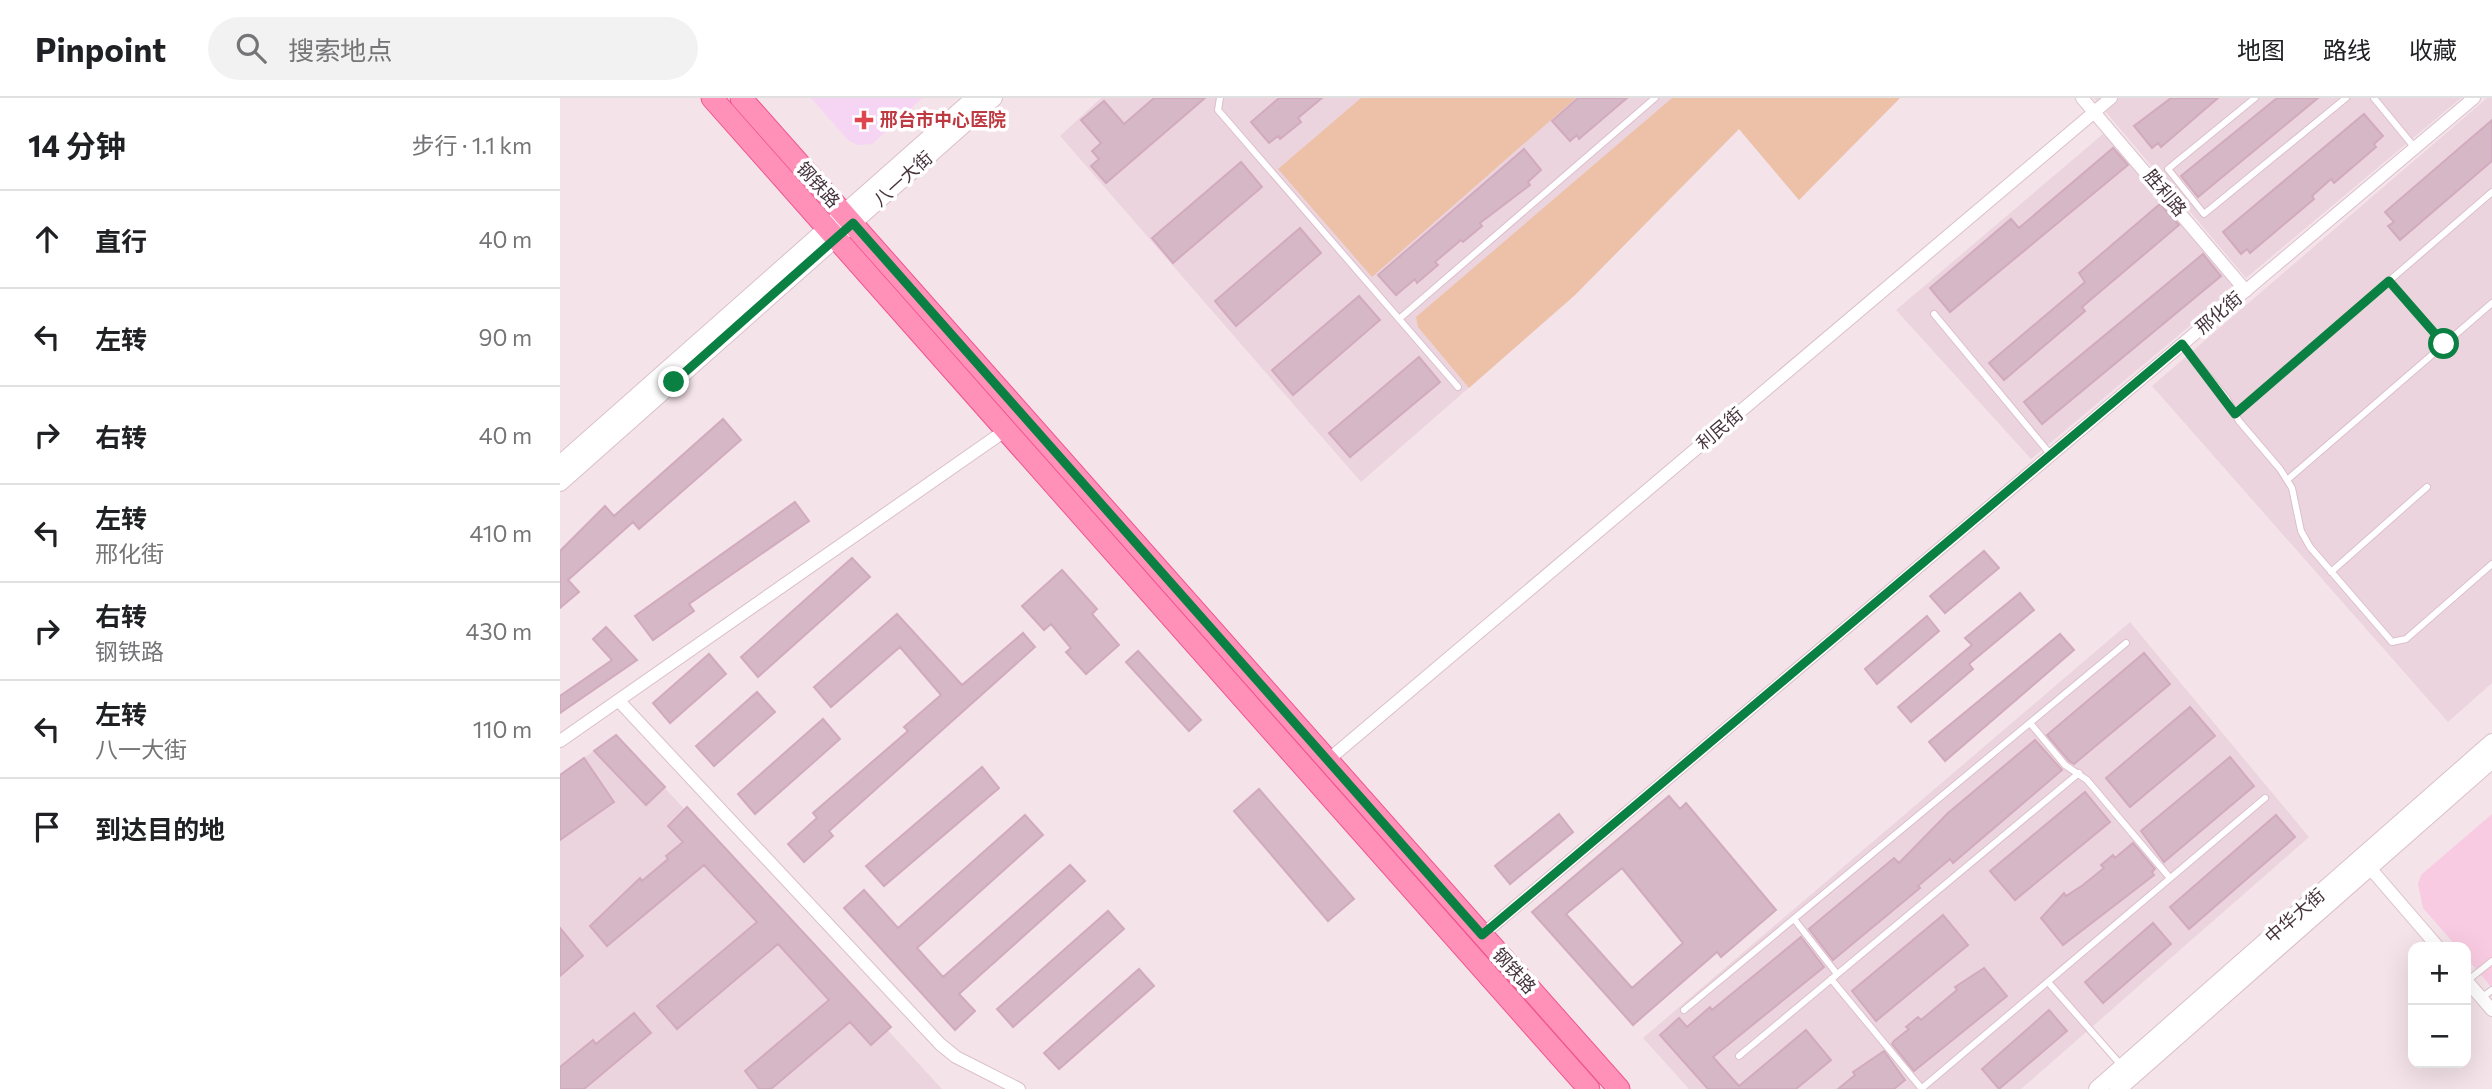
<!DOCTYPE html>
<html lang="zh">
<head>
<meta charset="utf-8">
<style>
  :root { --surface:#fff; --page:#f2f2f2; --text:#202124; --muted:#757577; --line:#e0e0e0 }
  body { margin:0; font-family:Commissioner,"Noto Sans SC",sans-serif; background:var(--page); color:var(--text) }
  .controls { position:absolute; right:21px; bottom:21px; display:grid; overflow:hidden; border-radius:14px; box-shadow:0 7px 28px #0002 }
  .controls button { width:63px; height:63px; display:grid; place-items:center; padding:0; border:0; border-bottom:2px solid var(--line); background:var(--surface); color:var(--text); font:35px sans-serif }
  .stop { position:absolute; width:21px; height:21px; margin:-16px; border:5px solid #0b8043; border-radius:50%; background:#fff }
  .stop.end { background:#0b8043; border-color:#fff; box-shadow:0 2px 7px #0008 }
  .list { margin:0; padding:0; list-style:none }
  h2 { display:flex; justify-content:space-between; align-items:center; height:91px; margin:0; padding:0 28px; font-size:30px }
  h2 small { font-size:23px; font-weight:400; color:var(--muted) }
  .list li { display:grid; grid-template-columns:46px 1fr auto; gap:21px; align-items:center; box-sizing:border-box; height:98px; padding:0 28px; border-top:2px solid var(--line) }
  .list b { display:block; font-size:26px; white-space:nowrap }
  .list p { margin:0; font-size:23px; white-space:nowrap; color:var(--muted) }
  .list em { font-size:23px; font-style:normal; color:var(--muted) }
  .icon { flex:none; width:38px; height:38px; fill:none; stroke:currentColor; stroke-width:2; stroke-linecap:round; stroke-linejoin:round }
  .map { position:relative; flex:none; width:1932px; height:991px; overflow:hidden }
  header { display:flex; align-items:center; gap:42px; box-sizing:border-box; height:98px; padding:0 35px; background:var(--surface); border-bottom:2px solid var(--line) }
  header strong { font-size:33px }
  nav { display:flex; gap:38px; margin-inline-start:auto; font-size:24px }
  .search { width:490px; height:63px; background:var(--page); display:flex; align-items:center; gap:18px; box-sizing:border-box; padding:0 24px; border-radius:38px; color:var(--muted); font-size:26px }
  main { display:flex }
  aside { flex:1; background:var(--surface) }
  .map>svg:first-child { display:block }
  .residential { fill:#ecd4de }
  .commercial { fill:#f9cbe2 }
  .medical { fill:#f6d5f4 }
  .green { fill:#edc1a7 }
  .building { fill:#d6b7c6; stroke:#d2aabd; stroke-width:2; fill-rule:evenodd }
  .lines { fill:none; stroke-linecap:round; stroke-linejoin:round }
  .service-casing { stroke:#dbbfca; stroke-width:8 }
  .minor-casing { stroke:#dbbfca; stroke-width:14 }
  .tertiary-casing { stroke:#dbbfca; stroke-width:18 }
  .primary-casing { stroke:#f1548f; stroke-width:23 }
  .service { stroke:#fff; stroke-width:6 }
  .minor { stroke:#fff; stroke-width:12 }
  .tertiary { stroke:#fff; stroke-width:16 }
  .primary { stroke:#ff91b9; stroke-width:21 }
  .route { stroke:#0b8043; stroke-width:9 }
  .health-dot { fill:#e0444e; stroke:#fff; stroke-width:2.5 }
  .labels { text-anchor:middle; stroke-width:7; stroke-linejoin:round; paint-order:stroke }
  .health-label { font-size:18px; font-weight:bold; fill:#be3a42; stroke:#fff; text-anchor:start }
  .street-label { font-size:18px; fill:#46333c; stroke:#fff }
</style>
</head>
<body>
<header>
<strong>Pinpoint</strong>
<div class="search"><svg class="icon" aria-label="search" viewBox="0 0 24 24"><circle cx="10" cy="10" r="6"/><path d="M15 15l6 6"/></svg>搜索地点</div>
<nav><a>地图</a><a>路线</a><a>收藏</a></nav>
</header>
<main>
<aside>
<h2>14 分钟<small>步行 · 1.1 km</small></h2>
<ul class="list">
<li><svg class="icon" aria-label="ahead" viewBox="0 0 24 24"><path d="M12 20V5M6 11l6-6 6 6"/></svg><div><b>直行</b></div><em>40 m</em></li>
<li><svg class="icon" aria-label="left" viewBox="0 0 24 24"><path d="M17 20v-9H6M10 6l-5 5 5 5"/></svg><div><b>左转</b></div><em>90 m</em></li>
<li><svg class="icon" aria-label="right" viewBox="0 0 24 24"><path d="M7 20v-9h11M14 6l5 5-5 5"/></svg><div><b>右转</b></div><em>40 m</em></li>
<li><svg class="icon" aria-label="left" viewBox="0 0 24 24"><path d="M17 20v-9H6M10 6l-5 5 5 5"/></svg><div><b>左转</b><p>邢化街</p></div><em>410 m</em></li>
<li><svg class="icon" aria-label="right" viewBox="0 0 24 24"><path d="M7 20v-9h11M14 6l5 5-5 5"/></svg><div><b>右转</b><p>钢铁路</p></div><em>430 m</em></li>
<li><svg class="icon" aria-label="left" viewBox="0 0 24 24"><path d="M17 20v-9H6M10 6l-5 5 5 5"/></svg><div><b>左转</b><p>八一大街</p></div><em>110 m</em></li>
<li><svg class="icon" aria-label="arrive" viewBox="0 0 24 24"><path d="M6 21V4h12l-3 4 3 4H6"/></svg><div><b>到达目的地</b></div></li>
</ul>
</aside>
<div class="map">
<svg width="1932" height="991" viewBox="0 0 1932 991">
  <rect width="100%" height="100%" fill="#f4e3e9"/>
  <path class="residential" d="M 541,0 L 1340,0 L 1239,102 L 1179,31 L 1015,197 L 801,384 L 500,38 Z
    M 1534,0 L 1901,0 L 1686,180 Z
    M 1927,0 L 1932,0 L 1932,585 L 1888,624 L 1592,288 Z
    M 1543,36 L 1589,82 L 1676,189 L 1471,361 L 1336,212 Z
    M 1570,524 L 1749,739 L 1461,991 L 1129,991 L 1083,940 Z
    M 56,637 L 382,991 L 0,991 L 0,677 Z"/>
  <path class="commercial" d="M 1932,716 L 1932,890 L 1906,859 L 1906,849 L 1897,849 L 1863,810 L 1858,786 L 1861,777 Z"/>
  <path class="medical" d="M 251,0 L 362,0 L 312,46 L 298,47 L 289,43 Z"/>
  <path class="green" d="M 801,0 L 1016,0 L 812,179 L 718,71 Z
    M 1112,0 L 1340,0 L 1239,102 L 1179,31 L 1015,197 L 909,290 L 858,229 L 856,219 Z"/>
  <path class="building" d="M 594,0 L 645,0 L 546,85 L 531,68 L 539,61 L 532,53 L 541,45 L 521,22 L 544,3 L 564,26 Z
    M 719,0 L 762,0 L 738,20 L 741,24 L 720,41 L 718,38 L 709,45 L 691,24 Z
    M 1018,0 L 1067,0 L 1019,41 L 1017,37 L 1010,43 L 992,23 Z
    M 1611,0 L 1658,0 L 1601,49 L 1598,45 L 1592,50 L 1574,28 Z
    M 1717,0 L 1758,0 L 1638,99 L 1621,78 Z
    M 1804,16 L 1823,38 L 1814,46 L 1816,49 L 1774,85 L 1771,81 L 1752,98 L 1754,101 L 1690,155 L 1687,151 L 1681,156 L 1663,134 Z
    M 1932,22 L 1932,63 L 1840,142 L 1828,128 L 1834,124 L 1825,114 Z
    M 1553,50 L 1568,67 L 1390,214 L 1370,190 L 1451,121 L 1459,130 Z
    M 964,51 L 981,72 L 968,84 L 970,87 L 920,125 L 922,128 L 903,144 L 901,142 L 875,164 L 878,167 L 857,185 L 855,181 L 836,197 L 818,177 Z
    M 681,64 L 702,89 L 613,165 L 592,140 Z
    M 1600,106 L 1619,127 L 1522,209 L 1525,213 L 1444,282 L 1429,265 L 1525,184 L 1519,175 Z
    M 740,130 L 761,155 L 676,228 L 655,203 Z
    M 1643,156 L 1661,178 L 1482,326 L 1464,304 Z
    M 799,198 L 820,222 L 733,297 L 712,272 Z
    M 859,259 L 880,284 L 790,359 L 769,335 Z
    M 163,321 L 181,342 L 79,431 L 73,424 L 8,482 L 19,494 L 0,510 L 0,453 L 45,408 L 54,418 Z
    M 235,404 L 249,423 L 129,506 L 134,513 L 93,542 L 75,518 Z
    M 1424,453 L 1439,470 L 1385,515 L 1370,498 Z
    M 292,460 L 310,479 L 198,579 L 181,559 Z
    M 502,472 L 537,511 L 532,516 L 559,547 L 526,576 L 506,554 L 511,550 L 491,526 L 484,532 L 462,508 Z
    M 1460,495 L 1474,512 L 1409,566 L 1413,571 L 1351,624 L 1338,609 L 1412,547 L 1405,540 Z
    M 337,516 L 402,587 L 463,535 L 475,549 L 269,733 L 273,738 L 244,764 L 228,746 L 257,720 L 253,715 L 348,633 L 344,629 L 381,597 L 340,549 L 271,609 L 254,589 Z
    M 1367,518 L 1379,533 L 1317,586 L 1305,571 Z
    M 46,529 L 77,562 L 0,615 L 0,598 L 52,562 L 33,541 Z
    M 1500,536 L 1514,552 L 1385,663 L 1369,644 Z
    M 578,553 L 641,622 L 629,633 L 566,564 Z
    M 1584,555 L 1610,586 L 1514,666 L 1509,663 L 1487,637 Z
    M 149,556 L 166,576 L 110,625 L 93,605 Z
    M 197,594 L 215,614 L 154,668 L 136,648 Z
    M 1630,609 L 1655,638 L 1570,709 L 1546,680 Z
    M 263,621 L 280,641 L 195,716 L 178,696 Z
    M 56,637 L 105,689 L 86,707 L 34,653 Z
    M 1475,642 L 1502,672 L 1393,765 L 1390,761 L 1358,788 L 1360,790 L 1273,862 L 1249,831 L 1334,760 L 1339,765 L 1388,715 Z
    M 1670,659 L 1694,688 L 1604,764 L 1581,733 Z
    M 24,660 L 54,704 L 0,742 L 0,677 Z
    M 422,669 L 439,690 L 324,788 L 306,768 Z
    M 699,691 L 794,801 L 768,823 L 674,713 Z
    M 1525,694 L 1550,724 L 1455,802 L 1430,773 Z
    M 1109,698 L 1120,711 L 1126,705 L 1216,812 L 1161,859 L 1157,854 L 1073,927 L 972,814 ZM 1062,770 L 1123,845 L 1072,890 L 1006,816 Z
    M 127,709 L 331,929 L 311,947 L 290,924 L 211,991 L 199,991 L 185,973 L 269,902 L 218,846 L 117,931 L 97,908 L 197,824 L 144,767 L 47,848 L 30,828 L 80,780 L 82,783 L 108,761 L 106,758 L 123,744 L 108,728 Z
    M 999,716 L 1013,734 L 950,786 L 935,768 Z
    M 465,717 L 483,737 L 357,850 L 383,879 L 510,767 L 525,783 L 399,896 L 415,913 L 395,932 L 284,810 L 304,792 L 338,830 Z
    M 1716,717 L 1735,739 L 1629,831 L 1610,809 Z
    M 1573,745 L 1595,771 L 1592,774 L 1594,777 L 1503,847 L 1481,820 L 1504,795 L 1506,798 L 1523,787 L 1544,770 L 1541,767 L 1553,757 L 1555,760 Z
    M 548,813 L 564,831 L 453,929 L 437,911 Z
    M 1383,817 L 1408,847 L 1316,923 L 1292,893 Z
    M 1593,825 L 1611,846 L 1543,905 L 1525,884 Z
    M 0,830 L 23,858 L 0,878 Z
    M 1241,839 L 1264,869 L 1153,959 L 1179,988 L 1246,932 L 1271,962 L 1236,991 L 1148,991 L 1100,937 L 1119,920 L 1127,929 L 1150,909 L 1152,912 Z
    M 1424,870 L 1447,898 L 1354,973 L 1332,946 L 1334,943 L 1349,931 L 1346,929 L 1358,919 L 1361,922 L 1397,892 L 1395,889 Z
    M 579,871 L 594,888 L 499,971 L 484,955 Z
    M 1489,912 L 1507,933 L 1439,991 L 1422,971 Z
    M 74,915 L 91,935 L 24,991 L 0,991 L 0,969 L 33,942 L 36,946 Z
    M 1324,953 L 1345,982 L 1334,991 L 1278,991 L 1295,977 L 1293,974 Z"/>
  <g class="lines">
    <defs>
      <path id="service" d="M 660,0 L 658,12 L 898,289
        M 1695,0 L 1608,71 L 1644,116 L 1786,0
        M 1814,0 L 1855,50
        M 1828,183 L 1884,246
        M 1374,216 L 1491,357
        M 839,221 L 1095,0
        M 1622,246 L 1667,301 L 1679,323 L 1720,371 L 1732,390 L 1741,433 L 1750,449 L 1832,544 L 1846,541 L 1932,466
        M 1675,316 L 1932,94
        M 1727,382 L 1932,205
        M 1771,474 L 1867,389
        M 1470,625 L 1505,667 L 1527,682 L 1610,780
        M 1234,821 L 1277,876
        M 1271,881 L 1362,991
        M 1907,883 L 1932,863
        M 1488,884 L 1561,967
        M 1921,900 L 1932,892
        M 1124,912 L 1566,545
        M 1179,958 L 1519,675
        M 1361,991 L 1705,700"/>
      <path id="minor" d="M 1522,0 L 1686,193
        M 59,603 L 380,946 L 396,959 L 459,991
        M 0,643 L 446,332
        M 768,662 L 1551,0
        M 1810,770 L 1878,849
        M 922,837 L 1914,0
        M 1906,882 L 1932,912"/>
      <path id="tertiary" d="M 0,366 L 414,0
        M 0,385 L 434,0
        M 1537,991 L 1932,644
        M 1558,991 L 1932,662"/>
      <path id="primary" d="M 152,0 L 1029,991
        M 181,0 L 1059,991"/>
    </defs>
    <use href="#service" class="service-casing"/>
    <use href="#minor" class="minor-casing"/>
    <use href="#tertiary" class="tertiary-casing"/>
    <use href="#primary" class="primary-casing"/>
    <use href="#service" class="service"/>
    <use href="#minor" class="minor"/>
    <use href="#tertiary" class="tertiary"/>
    <use href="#primary" class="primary"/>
  </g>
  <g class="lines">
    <path class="route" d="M 114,284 L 293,125 L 922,837 L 1622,246 L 1675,316 L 1829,183 L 1884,246"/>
  </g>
  <path class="health-dot" d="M300.5 11.5h7v7h7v7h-7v7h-7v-7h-7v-7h7z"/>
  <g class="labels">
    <g class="health-label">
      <text x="320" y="28">邢台市中心医院</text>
    </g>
    <g class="street-label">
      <text transform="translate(343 81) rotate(-42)" y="6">八一大街</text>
      <text transform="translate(258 87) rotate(48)" y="6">钢铁路</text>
      <text transform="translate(1605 95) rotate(50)" y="6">胜利路</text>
      <text transform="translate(1659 215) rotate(-40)" y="6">邢化街</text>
      <text transform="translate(1160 331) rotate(-40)" y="6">利民街</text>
      <text transform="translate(1735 818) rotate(-41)" y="6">中华大街</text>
      <text transform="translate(954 873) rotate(48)" y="6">钢铁路</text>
    </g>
  </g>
</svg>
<div class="controls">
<button>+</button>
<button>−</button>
</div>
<div class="stop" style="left:1884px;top:246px"></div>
<div class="stop end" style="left:114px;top:284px"></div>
</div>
</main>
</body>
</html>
